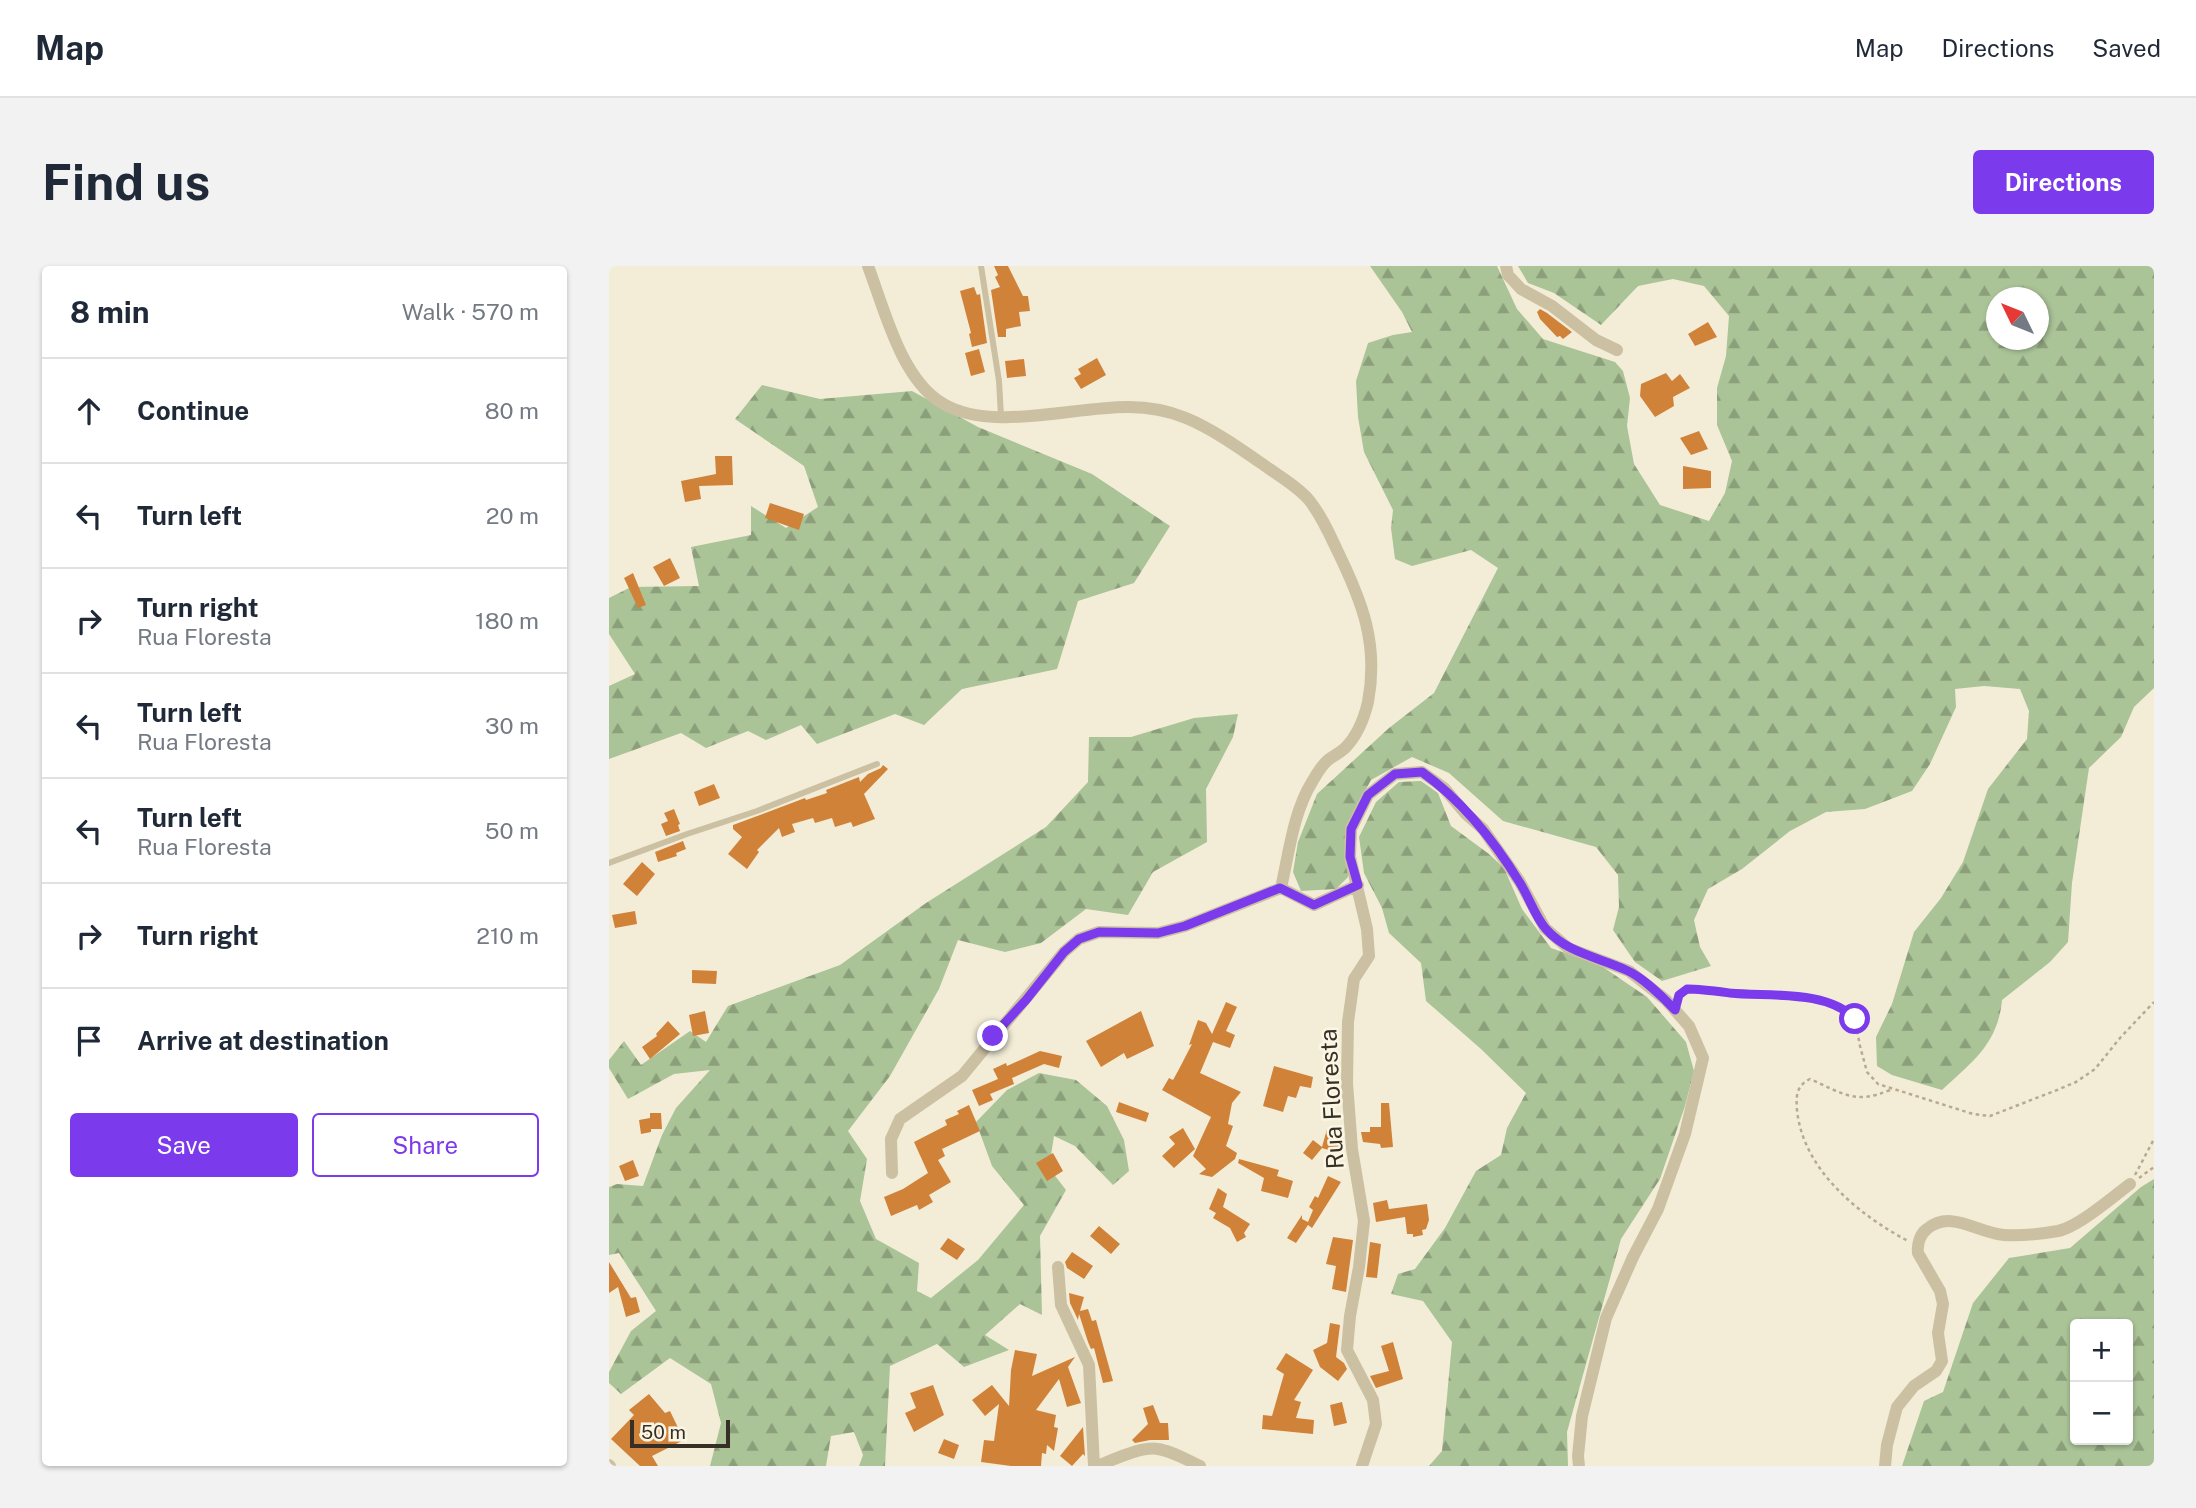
<!DOCTYPE html>
<html lang="en">
<head>
<meta charset="utf-8">
<style>
  :root { --surface:#fff; --page:#f2f2f3; --text:#1f2937; --muted:#747a83; --line:#e0e1e3; --accent:#7c3aed }
  body { margin:0; font-family:"Public Sans",sans-serif; background:var(--page); color:var(--text) }
  .controls { position:absolute; right:21px; bottom:21px; display:grid; overflow:hidden; border-radius:7px; box-shadow:0 2px 5px #0004 }
  .controls button { width:63px; height:63px; display:grid; place-items:center; padding:0; border:0; border-bottom:2px solid var(--line); background:var(--surface); color:var(--text); font:35px sans-serif }
  .compass { position:absolute; left:1377px; top:21px; width:63px; height:63px; border-radius:50%; background:var(--surface); box-shadow:0 2px 5px #0004; rotate:313deg }
  .scale { position:absolute; left:21px; bottom:18px; width:100px; box-sizing:border-box; padding-left:7px; border:4px solid #372f26; border-top:0; font-size:19px; line-height:24px; white-space:nowrap; color:#372f26; -webkit-text-stroke:5px #fbf6e4; paint-order:stroke }
  .stop { position:absolute; width:21px; height:21px; margin:-16px; border:5px solid #7c3aed; border-radius:50%; background:#fff }
  .stop.end { background:#7c3aed; border-color:#fff; box-shadow:0 2px 7px #0008 }
  .list { margin:0; padding:0; list-style:none }
  h2 { display:flex; justify-content:space-between; align-items:center; height:91px; margin:0; padding:0 28px; font-size:30px }
  h2 small { font-size:23px; font-weight:400; color:var(--muted) }
  .list li { display:grid; grid-template-columns:46px 1fr auto; gap:21px; align-items:center; box-sizing:border-box; height:105px; padding:0 28px; border-top:2px solid var(--line) }
  .list b { display:block; font-size:26px; white-space:nowrap }
  .list p { margin:0; font-size:23px; white-space:nowrap; color:var(--muted) }
  .list em { font-size:23px; font-style:normal; color:var(--muted) }
  .actions { display:flex; gap:14px; padding:21px 28px }
  .actions a { flex:1; padding:16px 0; border:2px solid var(--accent); border-radius:7px; text-align:center; font-size:24px; color:var(--accent) }
  .actions .main { background:var(--accent); color:#fff }
  .icon { flex:none; width:38px; height:38px; fill:none; stroke:currentColor; stroke-width:2; stroke-linecap:round; stroke-linejoin:round }
  .map { position:relative; flex:none; width:1545px; height:1200px; overflow:hidden; border-radius:7px }
  header { display:flex; align-items:center; gap:42px; box-sizing:border-box; height:98px; padding:0 35px; background:var(--surface); border-bottom:2px solid var(--line) }
  header strong { font-size:33px }
  nav { display:flex; gap:38px; margin-inline-start:auto; font-size:24px }
  .intro { display:flex; align-items:center; justify-content:space-between; box-sizing:border-box; height:168px; padding:0 42px }
  h1 { margin:0; font-size:49px }
  .button { padding:18px 32px; border-radius:7px; background:var(--accent); color:#fff; font-size:24px; font-weight:700 }
  main { display:flex; gap:42px; padding:0 42px }
  aside { flex:1; background:var(--surface); border-radius:7px; box-shadow:0 2px 5px #0004 }
  .map>svg:first-child { display:block }
  .forest { fill:url(#forest-firs); fill-rule:evenodd }
  .building { fill:#d18239 }
  .lines { fill:none; stroke-linecap:round; stroke-linejoin:round }
  .path { stroke:#b8aa8d; stroke-width:2.5; stroke-dasharray:3.5 3.5; stroke-linecap:butt }
  .lane { stroke:#ccc0a3; stroke-width:6 }
  .street { stroke:#ccc0a3; stroke-width:12 }
  .route { stroke:#7c3aed; stroke-width:9 }
  .labels { text-anchor:middle; stroke-width:5; stroke-linejoin:round; paint-order:stroke }
  .street-label { font-size:24px; fill:#372f26; stroke:#fbf6e4 }
</style>
</head>
<body>
<header>
<strong>Map</strong>
<nav><a>Map</a><a>Directions</a><a>Saved</a></nav>
</header>
<div class="intro"><h1>Find us</h1><a class="button">Directions</a></div>
<main>
<aside>
<h2>8 min<small>Walk · 570 m</small></h2>
<ul class="list">
<li><svg class="icon" aria-label="ahead" viewBox="0 0 24 24"><path d="M12 20V5M6 11l6-6 6 6"/></svg><div><b>Continue</b></div><em>80 m</em></li>
<li><svg class="icon" aria-label="left" viewBox="0 0 24 24"><path d="M17 20v-9H6M10 6l-5 5 5 5"/></svg><div><b>Turn left</b></div><em>20 m</em></li>
<li><svg class="icon" aria-label="right" viewBox="0 0 24 24"><path d="M7 20v-9h11M14 6l5 5-5 5"/></svg><div><b>Turn right</b><p>Rua Floresta</p></div><em>180 m</em></li>
<li><svg class="icon" aria-label="left" viewBox="0 0 24 24"><path d="M17 20v-9H6M10 6l-5 5 5 5"/></svg><div><b>Turn left</b><p>Rua Floresta</p></div><em>30 m</em></li>
<li><svg class="icon" aria-label="left" viewBox="0 0 24 24"><path d="M17 20v-9H6M10 6l-5 5 5 5"/></svg><div><b>Turn left</b><p>Rua Floresta</p></div><em>50 m</em></li>
<li><svg class="icon" aria-label="right" viewBox="0 0 24 24"><path d="M7 20v-9h11M14 6l5 5-5 5"/></svg><div><b>Turn right</b></div><em>210 m</em></li>
<li><svg class="icon" aria-label="arrive" viewBox="0 0 24 24"><path d="M6 21V4h12l-3 4 3 4H6"/></svg><div><b>Arrive at destination</b></div></li>
</ul>
<div class="actions"><a class="main">Save</a><a>Share</a></div>
</aside>
<div class="map">
<svg width="1545" height="1200" viewBox="0 0 1545 1200">
  <defs>
    <pattern id="forest-firs" width="22" height="20" patternUnits="userSpaceOnUse" patternTransform="scale(1.75)"><rect width="22" height="20" fill="#aac397"/><path d="M5 1l3.5 6h-7zM16 11l3.5 6h-7z" fill="#8b9f7b"/></pattern>
  </defs>
  <rect width="100%" height="100%" fill="#f3edd8"/>
  <path class="forest" d="M 761,0 L 888,0 L 908,43 L 934,73 L 1006,96 L 1014,105 L 1021,132 L 1018,160 L 1025,198 L 1051,239 L 1100,255 L 1116,227 L 1123,195 L 1108,159 L 1108,122 L 1117,90 L 1120,50 L 1095,20 L 1064,13 L 1029,20 L 992,59 L 945,27 L 919,17 L 909,0 L 1545,0 L 1545,422 L 1525,441 L 1512,471 L 1480,502 L 1463,617 L 1459,676 L 1441,696 L 1393,734 C 1389,778 1363,796 1333,824 L 1283,809 L 1268,800 L 1267,771 L 1283,738 L 1305,666 L 1332,632 L 1354,596 L 1379,523 L 1418,473 L 1420,445 L 1411,423 L 1375,420 L 1346,423 L 1347,441 L 1321,498 L 1303,525 L 1256,543 L 1217,546 L 1181,565 L 1133,603 L 1099,623 L 1085,654 L 1091,681 L 1102,700 L 1053,715 L 1026,696 L 1004,664 L 1010,641 L 1009,609 L 987,581 L 894,555 L 840,507 L 803,491 L 762,514 L 737,561 L 739,611 L 727,623 L 692,625 L 684,606 L 689,576 L 708,528 L 780,462 L 825,427 L 889,302 L 862,284 L 803,300 L 786,293 L 782,262 L 784,244 L 755,186 L 749,151 L 747,115 L 759,77 L 784,69 L 803,66 L 793,46 ZM 1388,32 L 1430,32 L 1430,74 L 1388,74 Z
    M 153,119 L 211,133 L 303,125 L 369,161 L 483,208 L 561,260 L 525,317 L 469,335 L 448,403 L 353,423 L 315,459 L 286,448 L 208,478 L 192,459 L 157,474 L 139,465 L 97,482 L 72,467 L 0,493 L 0,420 L 26,408 L 0,368 L 0,332 L 22,321 L 90,320 L 82,281 L 142,269 L 142,240 L 177,262 L 209,241 L 195,200 L 126,153 Z
    M 629,448 L 624,471 L 597,523 L 598,576 L 544,606 L 519,649 L 477,643 L 432,677 L 396,686 L 349,674 L 330,723 L 281,810 L 239,865 L 258,893 L 251,935 L 267,973 L 310,997 L 308,1025 L 322,1032 L 369,994 L 415,939 L 383,900 L 367,856 L 398,824 L 430,807 L 467,814 L 498,840 L 515,874 L 520,905 L 504,919 L 466,880 L 445,870 L 440,902 L 457,924 L 431,970 L 433,1049 L 411,1038 L 376,1069 L 400,1084 L 355,1101 L 328,1078 L 281,1100 L 276,1200 L 250,1200 L 254,1189 L 245,1166 L 222,1170 L 217,1200 L 101,1200 L 112,1157 L 102,1118 L 61,1092 L 12,1128 L 0,1117 L 0,1106 L 22,1065 L 47,1045 L 10,987 L 0,989 L 0,921 L 8,918 L 34,920 L 53,869 L 67,842 L 101,804 L 65,808 L 19,833 L 0,802 L 0,794 L 15,775 L 32,799 L 81,765 L 97,776 L 119,740 L 231,699 L 317,637 L 437,561 L 479,516 L 480,471 L 522,471 L 585,452 Z
    M 812,515 L 829,527 L 842,560 L 880,588 L 895,602 L 913,643 L 942,682 L 991,699 L 1038,731 L 1077,776 L 1085,805 L 1076,840 L 1051,913 L 1012,973 L 958,1166 L 959,1200 L 820,1200 L 833,1185 L 843,1076 L 814,1035 L 782,1028 L 789,1008 L 806,1003 L 836,962 L 867,905 L 892,889 L 898,862 L 917,827 L 872,783 L 817,735 L 812,697 L 780,667 L 773,642 L 755,607 L 750,571 L 767,536 L 790,516 Z
    M 1545,913 L 1545,1200 L 1293,1200 L 1315,1135 L 1334,1126 L 1364,1037 L 1400,992 L 1461,982 L 1532,921 ZM 1466,1058 L 1519,1058 L 1519,1174 L 1466,1174 Z"/>
  <path class="building" d="M 385,0 L 399,0 L 414,30 L 419,30 L 421,45 L 410,46 L 412,60 L 397,63 L 397,71 L 389,71 L 382,24 L 391,21 L 386,11 L 389,9 Z
    M 365,21 L 368,29 L 371,28 L 378,77 L 363,81 L 360,68 L 362,67 L 351,25 Z
    M 931,43 L 938,47 L 963,66 L 954,73 L 951,70 L 948,71 L 931,53 L 928,46 Z
    M 1099,56 L 1108,71 L 1086,80 L 1079,68 Z
    M 370,83 L 376,106 L 362,110 L 356,87 Z
    M 488,92 L 497,109 L 472,123 L 465,112 L 472,108 L 469,103 Z
    M 415,93 L 417,110 L 398,112 L 396,95 Z
    M 1057,107 L 1063,115 L 1071,108 L 1081,122 L 1064,131 L 1065,140 L 1046,151 L 1031,130 L 1032,118 Z
    M 1090,165 L 1099,183 L 1082,189 L 1071,172 Z
    M 106,190 L 123,190 L 124,219 L 90,220 L 92,233 L 76,236 L 72,215 L 107,208 Z
    M 1074,200 L 1102,205 L 1102,222 L 1074,223 Z
    M 161,237 L 195,248 L 190,264 L 156,252 Z
    M 61,292 L 71,312 L 55,320 L 44,301 Z
    M 24,307 L 37,339 L 29,342 L 15,312 Z
    M 274,499 L 279,503 L 255,528 L 266,553 L 244,561 L 242,556 L 226,561 L 223,552 L 206,557 L 204,552 L 183,558 L 186,566 L 173,571 L 170,562 L 148,584 L 150,586 L 138,603 L 119,588 L 133,571 L 124,563 L 124,559 L 196,532 L 197,534 L 218,527 L 217,524 L 250,511 L 251,516 L 259,508 L 272,502 Z
    M 105,518 L 111,532 L 90,540 L 85,526 Z
    M 65,543 L 71,558 L 69,559 L 71,565 L 57,570 L 52,558 L 59,555 L 55,547 Z
    M 74,575 L 77,583 L 67,587 L 68,590 L 49,596 L 46,586 Z
    M 33,596 L 46,608 L 28,630 L 14,618 Z
    M 26,645 L 28,658 L 6,662 L 3,649 Z
    M 83,704 L 108,705 L 107,718 L 83,717 Z
    M 617,736 L 628,741 L 617,765 L 626,769 L 621,782 L 604,776 L 591,807 L 632,826 L 623,837 L 619,858 L 624,860 L 617,880 L 628,887 L 626,893 L 603,911 L 590,908 L 597,903 L 584,890 L 602,851 L 553,824 L 560,812 L 564,814 L 569,805 L 583,778 L 580,779 L 589,754 L 597,757 L 603,768 Z
    M 96,745 L 100,767 L 84,770 L 80,749 Z
    M 532,745 L 545,780 L 518,793 L 515,787 L 492,801 L 477,775 Z
    M 59,755 L 71,768 L 41,793 L 33,781 L 48,770 L 47,768 Z
    M 431,785 L 453,790 L 450,802 L 435,798 L 403,812 L 405,818 L 381,828 L 384,834 L 370,840 L 363,824 L 389,813 L 384,803 L 397,797 L 398,800 Z
    M 665,800 L 704,811 L 702,822 L 691,820 L 687,832 L 679,830 L 674,846 L 654,840 Z
    M 510,836 L 540,847 L 537,856 L 507,846 Z
    M 772,837 L 780,837 L 784,881 L 772,882 L 771,878 L 754,876 L 752,866 L 761,866 L 761,861 L 772,861 Z
    M 360,839 L 371,865 L 333,883 L 336,890 L 329,894 L 342,916 L 320,929 L 324,936 L 310,944 L 308,939 L 282,950 L 275,931 L 294,923 L 319,907 L 305,876 L 338,859 L 336,854 L 350,848 L 348,845 Z
    M 41,847 L 52,847 L 53,863 L 42,863 L 42,866 L 32,868 L 30,854 L 41,852 Z
    M 574,862 L 586,883 L 565,902 L 553,890 L 566,878 L 560,871 Z
    M 718,863 L 733,868 L 734,882 L 732,888 L 713,882 L 703,894 L 694,887 L 704,874 L 713,881 Z
    M 444,887 L 454,905 L 438,915 L 427,897 Z
    M 630,893 L 670,904 L 668,910 L 684,915 L 679,932 L 652,925 L 655,912 L 629,897 Z
    M 24,894 L 30,910 L 16,915 L 10,900 Z
    M 719,910 L 732,916 L 703,962 L 699,959 L 687,977 L 678,972 L 693,949 L 693,953 L 699,956 L 704,944 L 700,941 L 706,930 L 709,932 Z
    M 609,922 L 618,928 L 614,941 L 641,958 L 635,967 L 637,971 L 628,976 L 621,962 L 604,952 L 607,947 L 600,943 Z
    M 778,934 L 780,943 L 818,938 L 820,954 L 817,963 L 813,964 L 814,969 L 804,971 L 804,968 L 798,968 L 796,951 L 767,956 L 764,937 Z
    M 490,960 L 511,978 L 502,988 L 481,970 Z
    M 724,971 L 744,974 L 737,1026 L 723,1023 L 727,1000 L 717,998 Z
    M 339,972 L 356,983 L 348,994 L 331,983 Z
    M 761,976 L 772,978 L 768,1012 L 757,1011 Z
    M 463,986 L 484,1000 L 475,1013 L 458,1002 L 456,996 Z
    M 0,996 L 22,1032 L 27,1031 L 31,1046 L 17,1051 L 9,1021 L 0,1027 Z
    M 460,1027 L 475,1031 L 471,1045 L 479,1043 L 483,1055 L 487,1054 L 504,1115 L 494,1117 L 485,1082 L 482,1083 L 479,1076 L 470,1048 L 469,1054 L 461,1037 Z
    M 721,1057 L 731,1059 L 727,1091 L 735,1097 L 738,1103 L 729,1115 L 711,1101 L 704,1084 L 718,1077 Z
    M 784,1076 L 794,1113 L 767,1122 L 761,1110 L 780,1105 L 772,1080 Z
    M 406,1084 L 428,1088 L 423,1110 L 466,1091 L 459,1101 L 472,1137 L 458,1141 L 450,1113 L 427,1144 L 447,1149 L 445,1161 L 449,1162 L 445,1185 L 438,1179 L 437,1188 L 433,1187 L 432,1200 L 402,1200 L 372,1196 L 375,1174 L 385,1175 L 390,1138 L 376,1150 L 363,1134 L 383,1119 L 400,1140 L 402,1104 Z
    M 677,1087 L 704,1104 L 685,1134 L 692,1136 L 687,1152 L 705,1154 L 704,1168 L 653,1163 L 654,1149 L 663,1150 L 675,1108 L 667,1103 Z
    M 324,1119 L 335,1149 L 305,1166 L 296,1147 L 307,1142 L 301,1127 Z
    M 40,1128 L 56,1147 L 61,1145 L 75,1174 L 43,1190 L 49,1200 L 31,1200 L 2,1173 L 25,1149 L 20,1144 Z
    M 733,1136 L 738,1157 L 725,1160 L 721,1139 Z
    M 544,1139 L 551,1157 L 559,1157 L 560,1174 L 541,1174 L 526,1177 L 523,1174 L 539,1158 L 534,1142 Z
    M 474,1161 L 476,1190 L 474,1188 L 463,1200 L 451,1190 Z
    M 335,1173 L 350,1179 L 345,1193 L 329,1187 Z"/>
  <g class="lines">
    <path class="path" d="M 1070,729 L 1078,723 L 1196,731 L 1237,744 L 1246,753 L 1251,780 L 1258,806 L 1269,818 L 1364,848 L 1381,850 L 1448,824 L 1467,816 L 1486,803 L 1511,772 L 1545,736
      M 1281,824 C 1246,839 1233,827 1201,813 C 1187,820 1187,830 1188,844 C 1194,904 1250,949 1299,975
      M 1526,909 L 1545,873
      M 1530,912 L 1545,901"/>
    <path class="lane" d="M 372,0 L 390,115 L 392,150
      M 0,597 L 78,568 L 148,545 L 268,498"/>
    <path class="street" d="M 259,0 C 275,42 292,113 333,137 C 381,167 466,140 520,141 C 539,141 560,145 577,152 C 606,164 636,186 662,204 C 675,213 690,222 700,234 C 712,249 720,267 728,284 C 753,335 770,378 759,436 C 755,453 748,470 736,482 C 731,487 724,490 719,494 C 712,500 707,509 703,516 C 684,547 680,587 672,622
      M 897,0 L 899,9 L 912,23 L 943,40 L 987,74 L 1008,84
      M 672,622 L 705,639 L 749,619
      M 283,907 L 282,873 L 291,853 L 353,810 L 455,686 L 470,673 L 490,666 L 549,667 L 576,660 L 672,622
      M 449,1001 L 452,1039 L 480,1099 L 485,1200
      M 0,1199 L 1,1200
      M 488,1200 C 504,1194 532,1180 549,1183 C 563,1185 578,1194 591,1200
      M 753,1200 L 767,1158 L 764,1134 L 738,1084 L 741,1050 L 750,1001 L 755,955 L 743,883 L 738,817 L 739,756 L 745,713 L 760,690 L 758,663 L 741,591 L 742,563 L 759,529 L 786,508 L 813,506 L 835,522 L 857,548 L 874,563 L 911,616 L 936,662 L 959,682 L 1020,705 L 1057,734 L 1080,760 L 1094,792 L 1076,868 L 1049,943 L 1024,991 L 997,1052 L 973,1150 L 969,1190 L 970,1200
      M 1276,1200 L 1278,1179 L 1288,1141 L 1305,1120 L 1327,1105 L 1333,1095 L 1329,1067 L 1334,1038 L 1331,1025 L 1309,987 C 1308,978 1311,968 1318,963 C 1342,943 1368,967 1395,969 C 1412,970 1432,968 1449,965 C 1469,961 1504,931 1521,918"/>
  </g>
  <g class="lines">
    <path class="route" d="M 384,770 L 417,734 L 455,686 L 470,673 L 490,666 L 549,667 L 576,660 L 671,622 L 705,639 L 749,619 L 741,591 L 742,563 L 759,529 L 786,508 L 813,506 C 852,534 886,576 911,617 C 920,631 926,651 937,663 C 958,687 989,691 1017,704 C 1033,711 1054,731 1066,744 L 1070,729 L 1078,723 C 1092,723 1106,725 1121,727 C 1159,731 1218,723 1246,753"/>
  </g>
  <g class="labels">
    <g class="street-label">
      <text transform="translate(723 833) rotate(-93)" y="8">Rua Floresta</text>
    </g>
  </g>
</svg>
<div class="controls">
<button>+</button>
<button>−</button>
</div>
<svg class="compass" viewBox="-18 -18 36 36"><path d="M0-13l5 13h-10z" fill="#e53935"/><path d="M0 13l5-13h-10z" fill="#747a83"/></svg>
<div class="scale">50 m</div>
<div class="stop" style="left:1246px;top:753px"></div>
<div class="stop end" style="left:384px;top:770px"></div>
</div>
</main>
</body>
</html>
